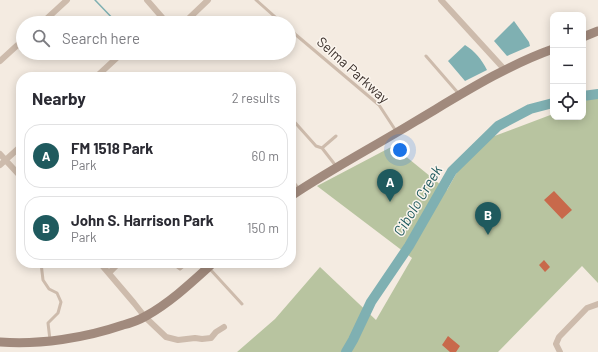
<!DOCTYPE html>
<html lang="en">
<head>
<meta charset="utf-8">
<style>
  :root { --surface:#fff; --page:#f7f7f7; --text:#2b2b33; --muted:#7c7c81; --line:#e1e1e2; --accent:#1f5a5e }
  body { margin:0; font-family:Barlow,sans-serif; background:var(--page); color:var(--text) }
  .controls { position:absolute; right:12px; top:12px; display:grid; overflow:hidden; border-radius:8px; box-shadow:0 2px 10px #0003 }
  .controls button { width:36px; height:36px; display:grid; place-items:center; padding:0; border:0; border-bottom:1px solid var(--line); background:var(--surface); color:var(--text); font:20px sans-serif }
  .you { position:absolute; left:400px; top:150px; width:14px; height:14px; margin:-10px; border:3px solid #fff; border-radius:50%; background:#1a73e8; box-shadow:0 0 0 6px #1a73e833 }
  .badge { display:grid; place-items:center; width:26px; height:26px; border-radius:50%; background:var(--accent); color:#fff; font-size:13px; font-weight:700 }
  .pin { position:absolute; translate:-50% -33px; filter:drop-shadow(0 1px 2px #0008) }
  .pin::after { content:''; position:absolute; top:21px; width:14px; height:12px; background:inherit; clip-path:polygon(0 0,100% 0,50% 100%) }
  .list { margin:0; padding:0; list-style:none }
  h2 { display:flex; justify-content:space-between; align-items:center; height:52px; margin:0; padding:0 16px; font-size:17px }
  h2 small { font-size:13px; font-weight:400; color:var(--muted) }
  .list li { display:grid; grid-template-columns:26px 1fr auto; gap:12px; align-items:center; box-sizing:border-box; height:64px; margin:0 8px 8px; padding:0 8px; border:1px solid var(--line); border-radius:16px }
  .list b { display:block; font-size:15px; white-space:nowrap }
  .list p { margin:0; font-size:13px; white-space:nowrap; color:var(--muted) }
  .list em { font-size:13px; font-style:normal; color:var(--muted) }
  .icon { flex:none; width:22px; height:22px; fill:none; stroke:currentColor; stroke-width:2; stroke-linecap:round; stroke-linejoin:round }
  .map { position:relative; flex:none; width:598px; height:352px; overflow:hidden }
  .search { position:absolute; background:var(--surface); box-shadow:0 2px 10px #0003; left:16px; top:16px; width:280px; height:44px; display:flex; align-items:center; gap:10px; box-sizing:border-box; padding:0 14px; border-radius:22px; color:var(--muted); font-size:15px }
  .panel { position:absolute; background:var(--surface); box-shadow:0 2px 10px #0003; left:16px; top:72px; width:280px; height:196px; border-radius:16px }
  .map>svg:first-child { display:block }
  .green { fill:#b8c4a0 }
  .water { fill:#7fb0b2 }
  .lines { fill:none; stroke-linecap:round; stroke-linejoin:round }
  .stream { stroke:#7fb0b2; stroke-width:1.5 }
  .river { stroke:#7fb0b2; stroke-width:10 }
  .building { fill:#c8694b }
  .service { stroke:#cdbbac; stroke-width:3 }
  .minor { stroke:#cdbbac; stroke-width:6 }
  .secondary { stroke:#a18a7d; stroke-width:9 }
  .labels { text-anchor:middle; stroke-width:3; stroke-linejoin:round; paint-order:stroke }
  .street-label { font-size:14px; fill:#3b302b; stroke:#fbf5ee }
  .water-label { font-size:15px; font-style:italic; fill:#1f5a5e; stroke:#fbf5ee }
</style>
</head>
<body>
<div class="map">
<svg width="598" height="352" viewBox="0 0 598 352">
  <rect width="100%" height="100%" fill="#f4ebe1"/>
  <path class="green" d="M 598,95 L 598,283 L 582,266 L 498,352 L 237,352 L 275,319 L 320,267 L 376,320 L 412,258 L 317,186 L 393,146 L 447,190 L 473,144 L 553,114 L 553,117 L 583,117 L 583,102 Z"/>
  <path class="water" d="M 514,21 L 529,42 L 530,46 L 507,56 L 494,41 Z
    M 465,45 C 475,51 482,60 487,70 L 465,81 L 448,61 Z"/>
  <g class="lines">
    <path class="stream" d="M 95,0 L 117,23"/>
    <path class="river" d="M 583,96 L 598,94
      M 346,352 L 353,340 L 371,302 L 409,246 L 452,171 L 498,126 L 530,109 L 553,103"/>
  </g>
  <path class="building" d="M 554,191 L 572,210 L 562,219 L 544,200 Z
    M 544,260 L 550,267 L 545,272 L 539,265 Z
    M 448,336 L 460,346 L 456,352 L 450,352 L 442,345 Z"/>
  <g class="lines">
    <path class="service" d="M 256,0 L 282,23
      M 289,29 L 379,105 L 396,131
      M 426,56 L 459,94
      M 291,118 L 316,146 L 322,148 L 336,166
      M 322,148 L 336,136
      M 291,179 L 299,189
      M 41,263 L 43,280 L 49,289 L 57,293 L 61,302 L 58,313 L 48,323 L 50,340
      M 172,263 L 180,269 L 187,263
      M 209,268 L 242,304"/>
    <path class="minor" d="M 147,0 L 167,23
      M 441,0 L 505,70
      M 42,23 L 67,0
      M 184,23 L 208,0
      M 0,61 L 23,40
      M 96,77 L 122,53
      M 0,154 L 21,177
      M 0,165 L 21,146
      M 100,263 L 134,303 L 145,317 L 166,337 L 178,340 L 195,338 L 202,339 L 211,338 L 216,332 L 224,327
      M 109,273 L 119,263
      M 560,352 L 556,344 L 559,337 L 587,308 L 598,304"/>
    <path class="secondary" d="M 583,37 L 598,31
      M 291,196 C 331,169 375,146 416,121 C 460,95 505,66 553,49
      M 0,342 C 40,345 85,338 123,325 C 131,323 139,320 146,316 C 171,302 192,282 213,263"/>
  </g>
  <g class="labels">
    <g class="street-label">
      <text transform="translate(353 70) rotate(42)" y="5">Selma Parkway</text>
    </g>
    <g class="water-label">
      <text transform="translate(418 201) rotate(-59)" y="5">Cibolo Creek</text>
    </g>
  </g>
</svg>
<div class="controls">
<button>+</button>
<button>−</button>
<button><svg class="icon" aria-label="locate" viewBox="0 0 24 24"><circle cx="12" cy="12" r="6"/><path d="M12 2v4M12 18v4M2 12h4M18 12h4"/></svg></button>
</div>
<div class="you"></div>
<div class="pin badge" style="left:390px;top:202px">A</div>
<div class="pin badge" style="left:488px;top:235px">B</div>
<div class="search"><svg class="icon" aria-label="search" viewBox="0 0 24 24"><circle cx="10" cy="10" r="6"/><path d="M15 15l6 6"/></svg>Search here</div>
<section class="panel">
<h2>Nearby<small>2 results</small></h2>
<ul class="list">
<li><span class="badge">A</span><div><b>FM 1518 Park</b><p>Park</p></div><em>60 m</em></li>
<li><span class="badge">B</span><div><b>John S. Harrison Park</b><p>Park</p></div><em>150 m</em></li>
</ul>
</section>
</div>
</body>
</html>
